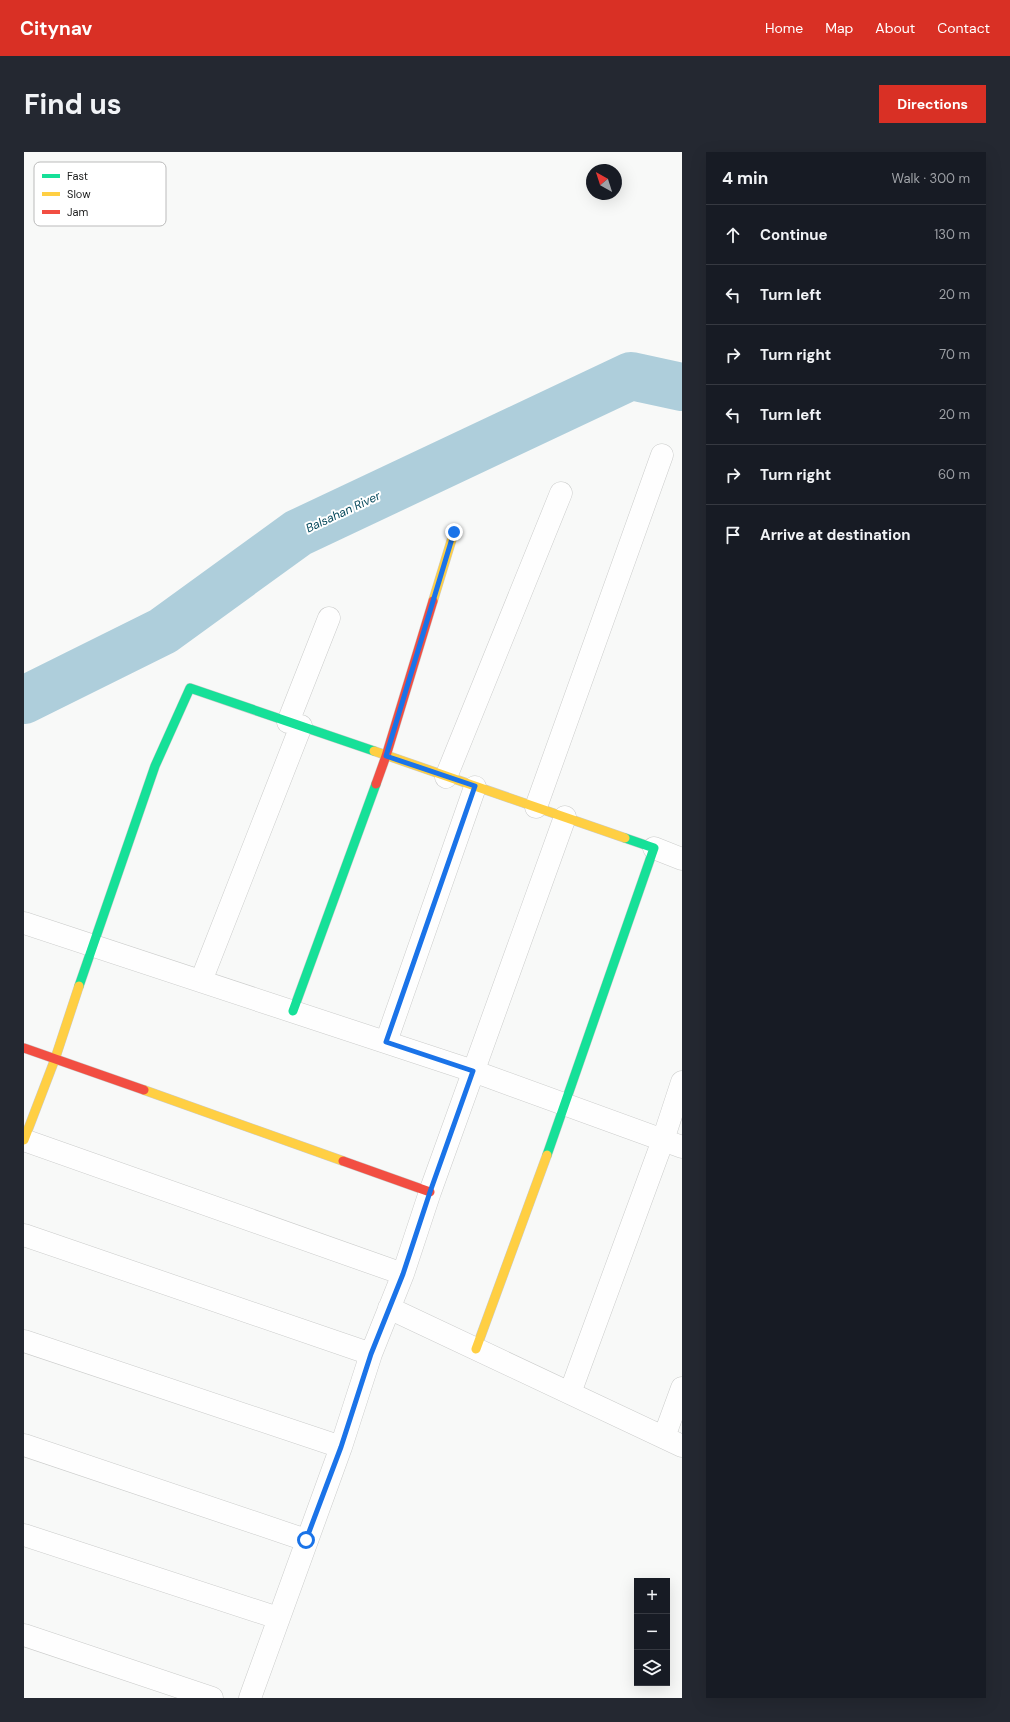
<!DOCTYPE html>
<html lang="en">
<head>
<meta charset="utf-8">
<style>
  :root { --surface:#171b24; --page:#242831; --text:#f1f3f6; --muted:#9ea1a6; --line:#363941; --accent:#d93025 }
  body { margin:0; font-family:"DM Sans",sans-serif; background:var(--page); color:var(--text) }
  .controls { position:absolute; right:12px; bottom:12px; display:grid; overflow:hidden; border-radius:0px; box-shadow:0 4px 16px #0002 }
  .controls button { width:36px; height:36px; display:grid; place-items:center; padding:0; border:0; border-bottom:1px solid var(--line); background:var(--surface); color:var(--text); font:20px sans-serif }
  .compass { position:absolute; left:562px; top:12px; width:36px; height:36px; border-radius:50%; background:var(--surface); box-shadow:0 4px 16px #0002; rotate:321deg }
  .stop { position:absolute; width:12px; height:12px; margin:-9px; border:3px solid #1a73e8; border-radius:50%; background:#fff }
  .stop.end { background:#1a73e8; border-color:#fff; box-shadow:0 1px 4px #0008 }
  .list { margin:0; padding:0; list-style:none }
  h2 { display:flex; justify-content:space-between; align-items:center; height:52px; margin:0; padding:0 16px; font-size:17px }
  h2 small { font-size:13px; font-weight:400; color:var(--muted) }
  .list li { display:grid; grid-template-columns:26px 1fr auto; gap:12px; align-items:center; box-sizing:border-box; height:60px; padding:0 16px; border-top:1px solid var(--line) }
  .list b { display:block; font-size:15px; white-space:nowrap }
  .list em { font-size:13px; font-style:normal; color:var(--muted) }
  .icon { flex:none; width:22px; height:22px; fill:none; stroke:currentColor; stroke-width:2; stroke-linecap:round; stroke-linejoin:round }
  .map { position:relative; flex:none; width:658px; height:1546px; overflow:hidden; border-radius:0px }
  header { display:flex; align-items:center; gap:24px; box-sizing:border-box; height:56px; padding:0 20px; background:var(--accent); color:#fff }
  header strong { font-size:19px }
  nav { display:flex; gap:22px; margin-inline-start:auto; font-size:14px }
  .intro { display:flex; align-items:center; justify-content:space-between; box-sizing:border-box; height:96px; padding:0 24px }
  h1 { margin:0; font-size:28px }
  .button { padding:10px 18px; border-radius:0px; background:var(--accent); color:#fff; font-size:14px; font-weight:700 }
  main { display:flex; gap:24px; padding:0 24px }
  aside { flex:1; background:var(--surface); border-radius:0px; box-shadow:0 4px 16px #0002 }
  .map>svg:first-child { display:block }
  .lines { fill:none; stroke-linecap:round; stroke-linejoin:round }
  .river { stroke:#aecedb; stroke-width:48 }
  .street-casing { stroke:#cbcccb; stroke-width:23 }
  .fast-casing { stroke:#cbcccb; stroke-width:10 }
  .slow-casing { stroke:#cbcccb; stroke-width:10 }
  .jam-casing { stroke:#cbcccb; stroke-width:10 }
  .street { stroke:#fefefe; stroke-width:22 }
  .fast { stroke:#16e098; stroke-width:9 }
  .slow { stroke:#ffcf43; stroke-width:9 }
  .jam { stroke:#f24e42; stroke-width:9 }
  .route { stroke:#1a73e8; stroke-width:5 }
  .labels { text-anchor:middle; stroke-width:4; stroke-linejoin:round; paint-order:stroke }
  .water-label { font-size:12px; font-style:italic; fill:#07495c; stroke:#fff }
  .key { fill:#fff; stroke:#bbb; stroke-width:1 }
  .key-label { font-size:11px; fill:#1c1d1d }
</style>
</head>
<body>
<header>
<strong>Citynav</strong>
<nav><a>Home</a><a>Map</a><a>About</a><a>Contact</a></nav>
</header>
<div class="intro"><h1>Find us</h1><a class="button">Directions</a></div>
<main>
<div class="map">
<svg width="658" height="1546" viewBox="0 0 658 1546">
  <rect width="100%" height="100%" fill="#f8f9f8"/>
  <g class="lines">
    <path class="river" d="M 0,548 L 139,479 L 274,381 L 607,224 L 658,235"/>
    <defs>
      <path id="street" d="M 264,570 L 305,466
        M 422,625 L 537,341
        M 512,655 L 638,303
        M 630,696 L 658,707
        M 0,771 L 449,919 L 658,995
        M 177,829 L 277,574
        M 362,890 L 451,635
        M 0,988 L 379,1122
        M 0,1083 L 347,1202
        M 365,1156 L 658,1294
        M 0,1189 L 317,1295
        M 546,1241 L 639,988 L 658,930
        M 640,1285 L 658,1236
        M 0,1293 L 282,1388
        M 0,1383 L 254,1466
        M 0,1483 L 188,1546
        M 226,1546 L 317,1295 L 347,1202 L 379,1122 L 406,1040 L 541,665"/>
      <path id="fast" d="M 55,834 L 131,614 L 166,536 L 350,599
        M 269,859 L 352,632
        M 523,1003 L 630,696 L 601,686"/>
      <path id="slow" d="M 409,449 L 430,380
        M 350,599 L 601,686
        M 120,938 L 319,1009
        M 0,988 L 31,907 L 55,834
        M 452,1197 L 523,1003"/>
      <path id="jam" d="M 352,632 L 362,604 L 409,449
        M 0,896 L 120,938
        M 319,1009 L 406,1040"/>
    </defs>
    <use href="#street" class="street-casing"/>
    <use href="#fast" class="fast-casing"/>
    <use href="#slow" class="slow-casing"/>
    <use href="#jam" class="jam-casing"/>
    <use href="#street" class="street"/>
    <use href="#fast" class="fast"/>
    <use href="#slow" class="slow"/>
    <use href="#jam" class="jam"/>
  </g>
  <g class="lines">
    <path class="route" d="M 282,1388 L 317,1295 L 347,1202 L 379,1122 L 406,1040 L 449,919 L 362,890 L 451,634 L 362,604 L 430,380"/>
  </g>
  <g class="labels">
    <g class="water-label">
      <text transform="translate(319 360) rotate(-25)" y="4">Balsahan River</text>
    </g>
  </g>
  <rect x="10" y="10" width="132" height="64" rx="6" class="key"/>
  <rect x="18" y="22" width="18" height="4" fill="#16e098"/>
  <rect x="18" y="40" width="18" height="4" fill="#ffcf43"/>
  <rect x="18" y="58" width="18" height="4" fill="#f24e42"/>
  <g class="key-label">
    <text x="43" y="28">Fast</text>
    <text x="43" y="46">Slow</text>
    <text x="43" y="64">Jam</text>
  </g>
</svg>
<div class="controls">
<button>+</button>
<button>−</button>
<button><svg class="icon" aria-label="layers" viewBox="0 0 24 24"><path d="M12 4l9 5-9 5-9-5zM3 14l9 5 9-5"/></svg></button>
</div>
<svg class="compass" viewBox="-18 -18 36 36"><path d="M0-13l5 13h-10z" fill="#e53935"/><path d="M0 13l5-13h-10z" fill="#9ea1a6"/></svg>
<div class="stop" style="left:282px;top:1388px"></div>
<div class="stop end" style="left:430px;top:380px"></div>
</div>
<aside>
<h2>4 min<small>Walk · 300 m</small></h2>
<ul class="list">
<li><svg class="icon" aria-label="ahead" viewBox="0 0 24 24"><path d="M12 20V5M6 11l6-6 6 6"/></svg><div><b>Continue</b></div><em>130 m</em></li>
<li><svg class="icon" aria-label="left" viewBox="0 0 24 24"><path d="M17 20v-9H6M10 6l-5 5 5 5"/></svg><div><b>Turn left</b></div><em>20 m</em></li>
<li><svg class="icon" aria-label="right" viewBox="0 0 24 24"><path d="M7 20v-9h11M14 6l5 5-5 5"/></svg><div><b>Turn right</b></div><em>70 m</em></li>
<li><svg class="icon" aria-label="left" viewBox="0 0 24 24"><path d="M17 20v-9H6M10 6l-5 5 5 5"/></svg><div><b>Turn left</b></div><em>20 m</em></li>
<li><svg class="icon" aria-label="right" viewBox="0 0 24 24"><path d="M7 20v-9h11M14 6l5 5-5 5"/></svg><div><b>Turn right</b></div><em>60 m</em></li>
<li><svg class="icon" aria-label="arrive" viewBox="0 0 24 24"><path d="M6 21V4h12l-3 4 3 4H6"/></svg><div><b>Arrive at destination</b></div></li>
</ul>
</aside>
</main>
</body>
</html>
